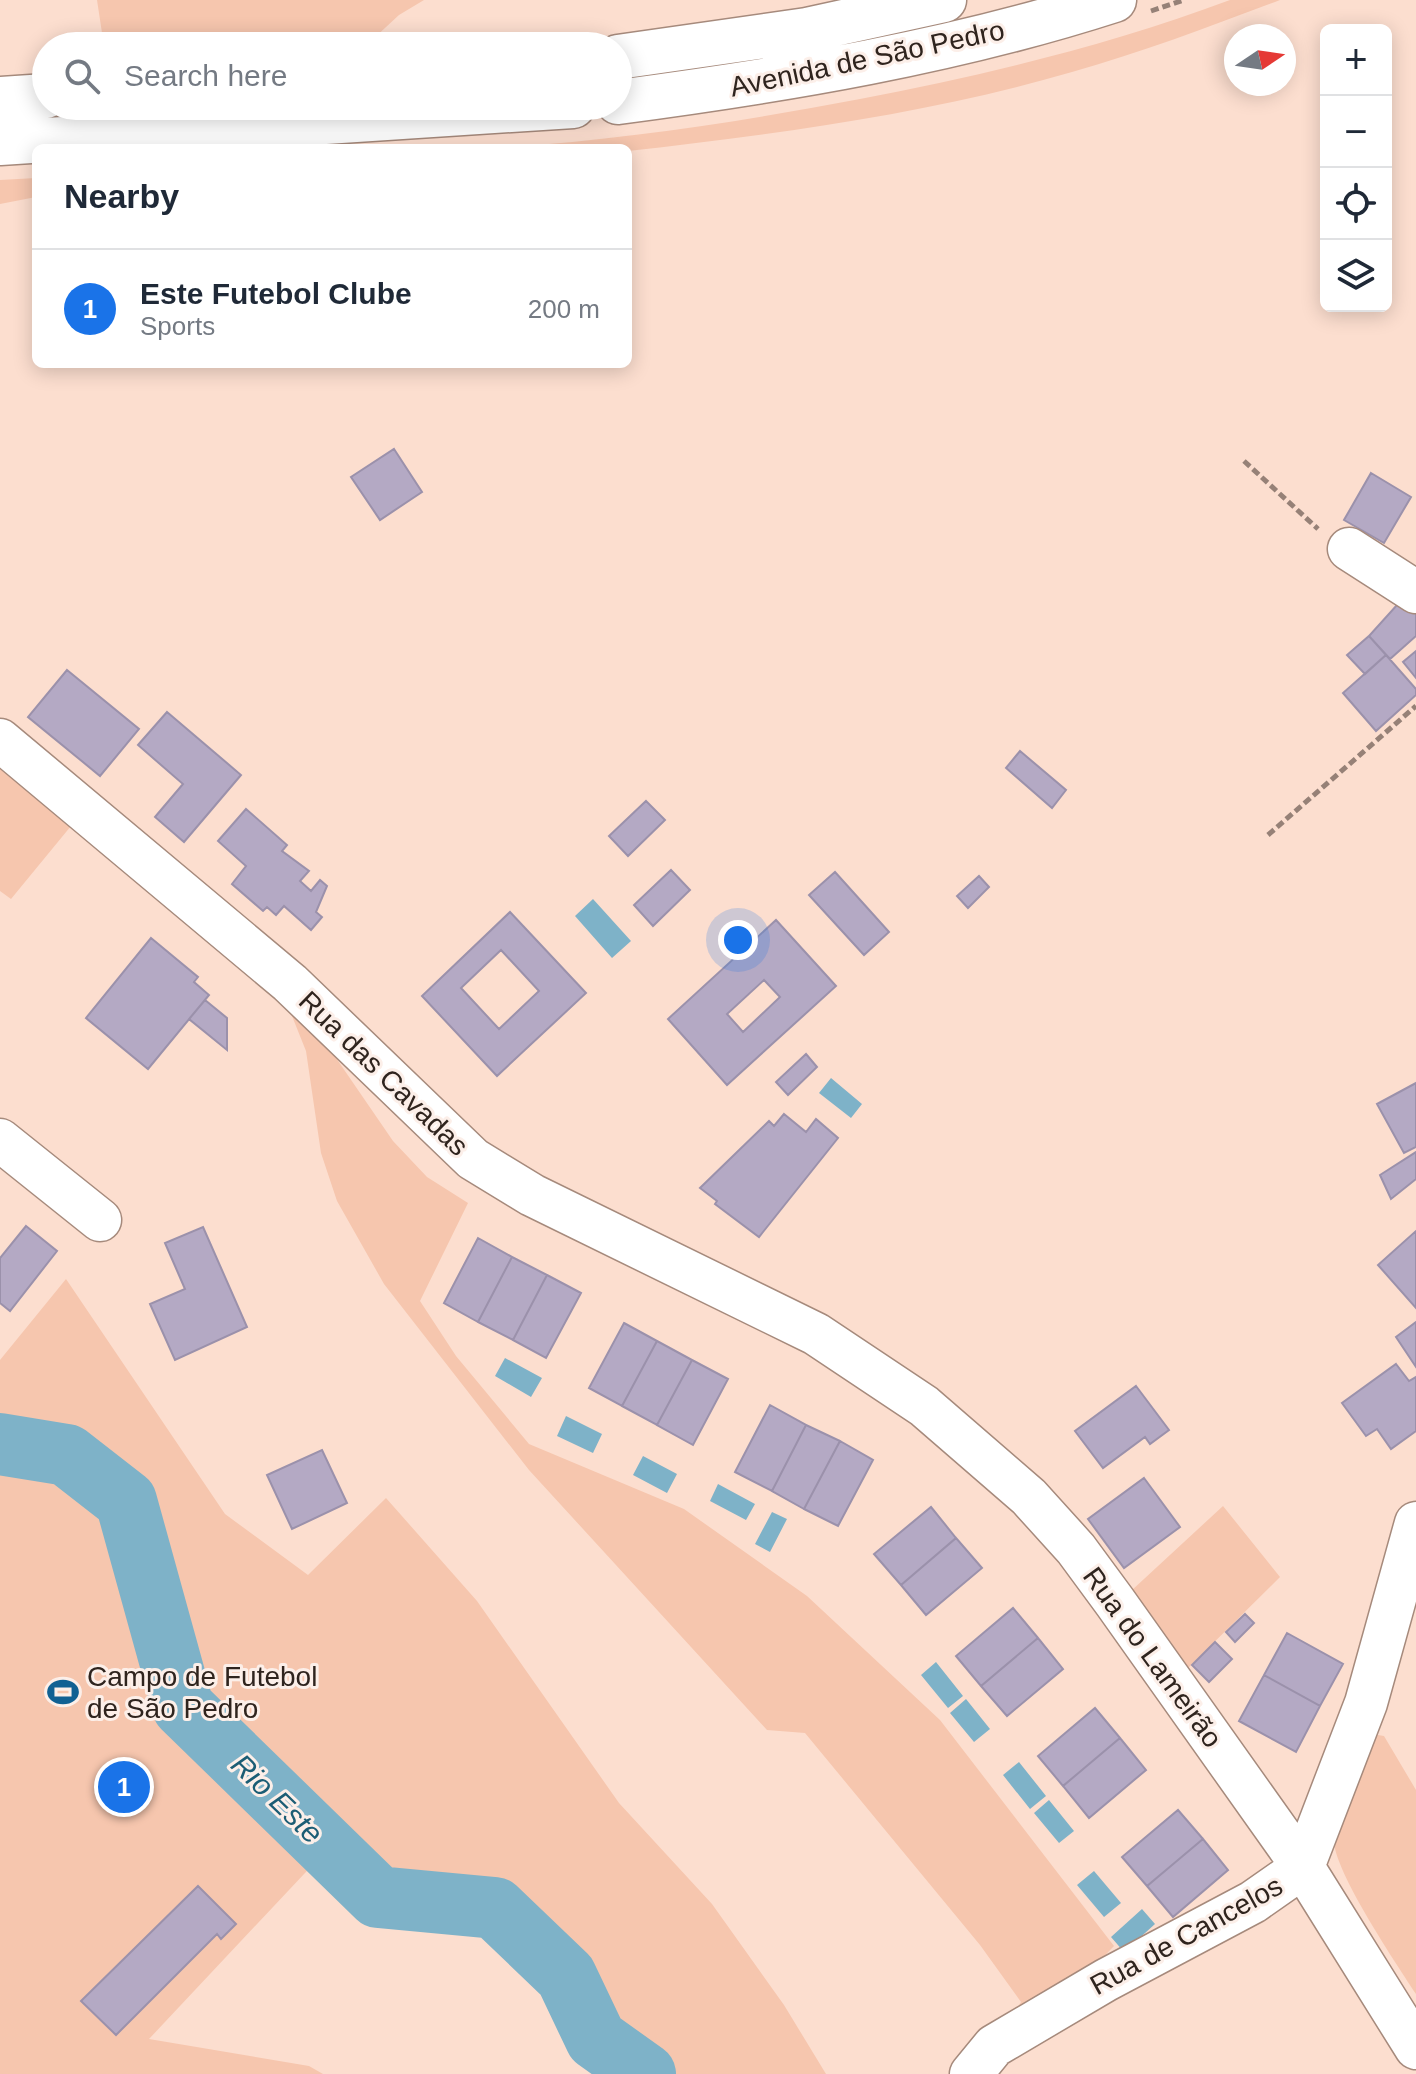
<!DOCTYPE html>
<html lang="en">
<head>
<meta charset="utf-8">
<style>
  :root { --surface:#fff; --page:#f2f2f3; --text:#1f2937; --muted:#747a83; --line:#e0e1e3; --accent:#1a73e8 }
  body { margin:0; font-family:Helvetica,sans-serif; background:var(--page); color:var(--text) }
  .controls { position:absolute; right:24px; top:24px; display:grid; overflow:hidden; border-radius:12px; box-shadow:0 4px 20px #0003 }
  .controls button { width:72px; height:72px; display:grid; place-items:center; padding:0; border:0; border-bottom:2px solid var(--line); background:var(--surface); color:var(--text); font:40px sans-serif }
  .compass { position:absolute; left:1224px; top:24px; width:72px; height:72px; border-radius:50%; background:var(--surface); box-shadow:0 4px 20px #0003; rotate:77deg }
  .you { position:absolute; left:738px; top:940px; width:28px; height:28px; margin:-20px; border:6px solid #fff; border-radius:50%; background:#1a73e8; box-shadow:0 0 0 12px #1a73e833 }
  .badge { display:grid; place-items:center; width:52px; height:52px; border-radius:50%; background:var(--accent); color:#fff; font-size:26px; font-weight:700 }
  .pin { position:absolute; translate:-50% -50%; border:4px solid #fff; box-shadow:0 2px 8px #0006 }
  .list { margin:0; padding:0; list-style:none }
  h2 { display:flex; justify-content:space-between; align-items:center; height:104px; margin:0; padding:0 32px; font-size:34px }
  h2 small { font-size:26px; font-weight:400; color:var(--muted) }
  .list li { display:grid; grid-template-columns:52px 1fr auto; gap:24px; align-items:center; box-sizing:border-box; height:120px; padding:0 32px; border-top:2px solid var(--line) }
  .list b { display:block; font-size:30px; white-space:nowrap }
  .list p { margin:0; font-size:26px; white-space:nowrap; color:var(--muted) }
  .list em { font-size:26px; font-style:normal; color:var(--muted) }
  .icon { flex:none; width:44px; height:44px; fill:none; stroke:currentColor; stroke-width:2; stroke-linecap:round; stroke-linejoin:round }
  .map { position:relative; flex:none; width:1416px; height:2074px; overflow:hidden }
  .search { position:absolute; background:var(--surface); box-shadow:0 4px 20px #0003; left:32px; top:32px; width:600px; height:88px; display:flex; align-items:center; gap:20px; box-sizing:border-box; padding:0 28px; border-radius:44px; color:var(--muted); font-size:30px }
  .panel { position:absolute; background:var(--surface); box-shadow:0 4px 20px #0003; left:32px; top:144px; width:600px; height:224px; border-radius:12px }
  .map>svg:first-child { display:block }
  .green { fill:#f6c6ae }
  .water { fill:#7eb2c8 }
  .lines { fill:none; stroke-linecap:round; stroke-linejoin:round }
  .river { stroke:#7eb2c8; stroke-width:62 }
  .building { fill:#b4a9c4; stroke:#9b91ab; stroke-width:2; fill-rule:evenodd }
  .minor-casing { stroke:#a68a7c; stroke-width:45 }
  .major-casing { stroke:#a68a7c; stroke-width:47 }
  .path { stroke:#968177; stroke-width:5; stroke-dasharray:8 4; stroke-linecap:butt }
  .minor { stroke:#fff; stroke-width:42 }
  .major { stroke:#fff; stroke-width:44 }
  .labels { text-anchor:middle; stroke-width:6; stroke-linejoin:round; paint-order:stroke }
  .street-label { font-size:28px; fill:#2f241e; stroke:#fcefe9 }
  .poi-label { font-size:28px; fill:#2f241e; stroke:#fcefe9; text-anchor:start }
  .water-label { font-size:30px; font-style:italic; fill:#1b5d75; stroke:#fcefe9 }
</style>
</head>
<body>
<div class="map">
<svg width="1416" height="2074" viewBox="0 0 1416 2074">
  <rect width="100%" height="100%" fill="#fcdecf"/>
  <path class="green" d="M 97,0 L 424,0 L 399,15 L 372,40 L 279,46 L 104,46 Z
    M 1230,0 L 1280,0 C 1211,26 1143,52 1072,72 C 928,114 777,134 628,151 L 628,148 L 498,148 C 620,140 740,122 860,99 C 985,75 1110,45 1230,0 Z
    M 36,178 L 36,197 L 0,204 L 0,180 Z
    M 0,767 L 71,826 L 11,899 L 0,891 Z
    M 288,1006 L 323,1039 L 393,1141 L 427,1177 L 468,1203 L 420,1301 L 456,1356 L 529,1444 L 684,1509 L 807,1596 L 940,1720 L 1114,1946 L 1085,1976 L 1005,2026 L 1021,2002 L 980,1945 L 805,1733 L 767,1730 L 529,1470 L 384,1284 L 337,1201 L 321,1153 L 306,1051 Z
    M 66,1279 L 225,1514 L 308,1575 L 386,1498 L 477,1601 L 619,1803 L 712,1904 L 784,2005 L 826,2074 L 664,2074 L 606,2030 L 579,1976 L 503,1899 L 383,1884 L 193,1702 L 138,1501 L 72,1446 L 0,1434 L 0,1360 Z
    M 0,1457 L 63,1471 L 115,1516 L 175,1717 L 320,1857 L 149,2039 L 309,2066 L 323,2074 L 0,2074 Z
    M 1223,1506 L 1280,1577 L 1186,1670 L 1131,1591 Z
    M 1378,1735 L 1384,1736 L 1416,1790 L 1416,1994 C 1398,1966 1329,1865 1334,1836 C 1338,1810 1362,1763 1373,1737 Z"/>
  <path class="water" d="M 593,899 L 631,941 L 612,958 L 575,916 Z
    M 831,1078 L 862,1104 L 851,1118 L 819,1093 Z
    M 505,1358 L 542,1378 L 531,1397 L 495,1376 Z
    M 566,1416 L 602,1434 L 593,1453 L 557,1436 Z
    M 643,1456 L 677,1474 L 667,1493 L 633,1475 Z
    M 718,1484 L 755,1504 L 746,1520 L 710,1501 Z
    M 772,1512 L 787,1519 L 770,1552 L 755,1544 Z
    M 936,1662 L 963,1696 L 948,1708 L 921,1675 Z
    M 966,1699 L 990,1729 L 974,1742 L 950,1713 Z
    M 1019,1762 L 1046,1796 L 1030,1809 L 1003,1775 Z
    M 1049,1800 L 1074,1831 L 1059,1843 L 1034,1813 Z
    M 1094,1871 L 1121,1903 L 1104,1917 L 1077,1885 Z
    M 1142,1909 L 1155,1924 L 1124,1952 L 1111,1937 Z"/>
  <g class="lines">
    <path class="river" d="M 0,1444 L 67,1455 L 126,1501 L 183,1707 L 378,1897 L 495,1908 L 566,1976 L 596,2039 L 645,2074"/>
  </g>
  <path class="building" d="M 394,449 L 422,492 L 380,520 L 351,477 Z
    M 1371,473 L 1411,497 L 1384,543 L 1344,520 Z
    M 1406,595 L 1416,601 L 1416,636 L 1390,659 L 1369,636 Z
    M 1369,636 L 1386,655 L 1365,674 L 1347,655 Z
    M 1416,651 L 1416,678 L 1403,662 Z
    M 1386,655 L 1416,689 L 1416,695 L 1376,731 L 1343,693 Z
    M 67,670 L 139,729 L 100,776 L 28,717 Z
    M 167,712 L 241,775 L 184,842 L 155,817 L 183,784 L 138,745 Z
    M 1020,751 L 1066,790 L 1052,808 L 1006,768 Z
    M 646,801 L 665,820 L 628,856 L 609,836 Z
    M 246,809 L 287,845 L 282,851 L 309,871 L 300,881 L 311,891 L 320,880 L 327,886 L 316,912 L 322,917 L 311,930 L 284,906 L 276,915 L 267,907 L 263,911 L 232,884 L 246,866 L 218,841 Z
    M 671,870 L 690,890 L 653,926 L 634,905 Z
    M 835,872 L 889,932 L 864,955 L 809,895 Z
    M 979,876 L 989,887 L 968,908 L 957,896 Z
    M 510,912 L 586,993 L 497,1076 L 422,996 ZM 501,950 L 539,991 L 499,1029 L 461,988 Z
    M 776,920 L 836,986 L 727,1085 L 668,1019 ZM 764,980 L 780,997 L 743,1032 L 727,1014 Z
    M 151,938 L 198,977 L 194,982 L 209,995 L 148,1069 L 86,1018 Z
    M 205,1000 L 227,1018 L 227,1050 L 189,1019 Z
    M 806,1054 L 817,1067 L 788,1095 L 776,1082 Z
    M 1416,1083 L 1416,1147 L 1404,1153 L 1377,1104 Z
    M 784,1114 L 806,1132 L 816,1119 L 838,1138 L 759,1237 L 715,1204 L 717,1201 L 700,1188 L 769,1121 L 774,1126 Z
    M 1416,1152 L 1416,1179 L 1391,1199 L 1380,1175 Z
    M 26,1226 L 57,1251 L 10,1311 L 0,1303 L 0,1258 Z
    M 203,1227 L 247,1327 L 175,1360 L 150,1304 L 185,1289 L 165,1243 Z
    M 1416,1231 L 1416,1308 L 1378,1265 Z
    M 478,1238 L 512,1257 L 478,1322 L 444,1303 Z
    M 512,1257 L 547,1275 L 513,1340 L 478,1322 Z
    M 547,1275 L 581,1293 L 546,1358 L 513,1340 Z
    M 1416,1322 L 1416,1367 L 1396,1337 Z
    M 624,1323 L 657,1341 L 622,1406 L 589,1388 Z
    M 657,1341 L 692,1360 L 657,1425 L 622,1406 Z
    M 692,1360 L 728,1379 L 693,1445 L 657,1425 Z
    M 1396,1364 L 1409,1381 L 1416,1377 L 1416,1431 L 1391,1449 L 1377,1429 L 1366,1436 L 1342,1403 Z
    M 1136,1386 L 1169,1430 L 1150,1444 L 1145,1437 L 1103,1468 L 1075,1431 Z
    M 770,1405 L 806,1425 L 772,1491 L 735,1472 Z
    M 806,1425 L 840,1441 L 804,1509 L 772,1491 Z
    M 840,1441 L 873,1460 L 838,1526 L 804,1509 Z
    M 322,1450 L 347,1503 L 292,1529 L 267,1475 Z
    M 1144,1478 L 1180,1527 L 1124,1568 L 1088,1519 Z
    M 931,1507 L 956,1538 L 901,1585 L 874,1554 Z
    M 956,1538 L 982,1568 L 926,1615 L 901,1585 Z
    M 1013,1608 L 1038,1638 L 981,1686 L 956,1656 Z
    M 1245,1614 L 1254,1623 L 1235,1642 L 1226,1632 Z
    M 1287,1633 L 1343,1664 L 1320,1706 L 1264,1675 Z
    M 1038,1638 L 1063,1669 L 1007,1716 L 981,1686 Z
    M 1215,1642 L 1232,1659 L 1209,1682 L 1192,1665 Z
    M 1264,1675 L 1320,1706 L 1296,1752 L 1239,1721 Z
    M 1095,1708 L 1120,1738 L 1063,1786 L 1038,1756 Z
    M 1120,1738 L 1146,1770 L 1089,1818 L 1063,1786 Z
    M 1178,1810 L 1203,1839 L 1147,1886 L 1122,1857 Z
    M 1203,1839 L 1228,1870 L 1173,1917 L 1147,1886 Z
    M 198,1886 L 236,1924 L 221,1939 L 217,1934 L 116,2035 L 81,2001 Z"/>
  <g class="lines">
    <defs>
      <path id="minor" d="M 1349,549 L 1416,592
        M 0,740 L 290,983 L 473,1159 L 532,1195 L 816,1334 L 924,1406 L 1029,1497 L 1076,1549 L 1115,1602 L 1303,1867 L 1416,2048
        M 0,1140 L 100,1220
        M 971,2074 L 994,2046 L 1106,1980 L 1253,1902 L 1303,1867 L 1366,1703 L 1416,1523"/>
      <path id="major" d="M 618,57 L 807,30 L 944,0
        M 0,99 L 46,96
        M 618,102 C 785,80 953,52 1114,0
        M 0,143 L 573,106"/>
    </defs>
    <use href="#minor" class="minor-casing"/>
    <use href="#major" class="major-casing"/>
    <path class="path" d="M 1151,11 L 1184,0
      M 515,46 L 583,39
      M 1244,461 L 1318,529
      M 1268,835 L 1416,706"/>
    <use href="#minor" class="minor"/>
    <use href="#major" class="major"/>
  </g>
  <defs>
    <symbol id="stadium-bare" viewBox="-9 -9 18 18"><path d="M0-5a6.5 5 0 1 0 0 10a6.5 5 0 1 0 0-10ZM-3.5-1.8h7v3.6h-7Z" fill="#116193" stroke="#fcefe9" stroke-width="2.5" paint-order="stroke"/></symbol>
  </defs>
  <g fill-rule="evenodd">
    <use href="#stadium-bare" x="41" y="1670" width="44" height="44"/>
  </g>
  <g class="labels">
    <g class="street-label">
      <text transform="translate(867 58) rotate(-12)" y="10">Avenida de São Pedro</text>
      <text transform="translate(384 1073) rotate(44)" y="10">Rua das Cavadas</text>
      <text transform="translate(1153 1657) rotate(54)" y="10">Rua do Lameirão</text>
      <text transform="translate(1186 1935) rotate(-29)" y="10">Rua de Cancelos</text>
    </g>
    <g class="poi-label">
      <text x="87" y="1686">Campo de Futebol<tspan x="87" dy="32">de São Pedro</tspan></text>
    </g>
    <g class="water-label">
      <text transform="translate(277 1799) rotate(44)" y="10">Rio Este</text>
    </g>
  </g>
</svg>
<div class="controls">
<button>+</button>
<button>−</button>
<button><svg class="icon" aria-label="locate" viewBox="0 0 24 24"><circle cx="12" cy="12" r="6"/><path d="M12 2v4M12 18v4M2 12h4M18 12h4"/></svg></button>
<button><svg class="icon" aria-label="layers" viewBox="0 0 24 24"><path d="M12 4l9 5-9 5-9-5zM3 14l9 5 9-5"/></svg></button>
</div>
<svg class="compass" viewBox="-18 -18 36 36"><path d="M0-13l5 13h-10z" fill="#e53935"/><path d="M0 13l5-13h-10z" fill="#747a83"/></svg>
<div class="you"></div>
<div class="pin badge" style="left:124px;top:1787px">1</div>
<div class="search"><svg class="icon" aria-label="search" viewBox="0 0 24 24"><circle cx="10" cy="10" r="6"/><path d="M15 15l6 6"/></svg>Search here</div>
<section class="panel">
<h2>Nearby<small></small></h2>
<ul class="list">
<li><span class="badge">1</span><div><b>Este Futebol Clube</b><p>Sports</p></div><em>200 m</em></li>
</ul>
</section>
</div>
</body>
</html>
